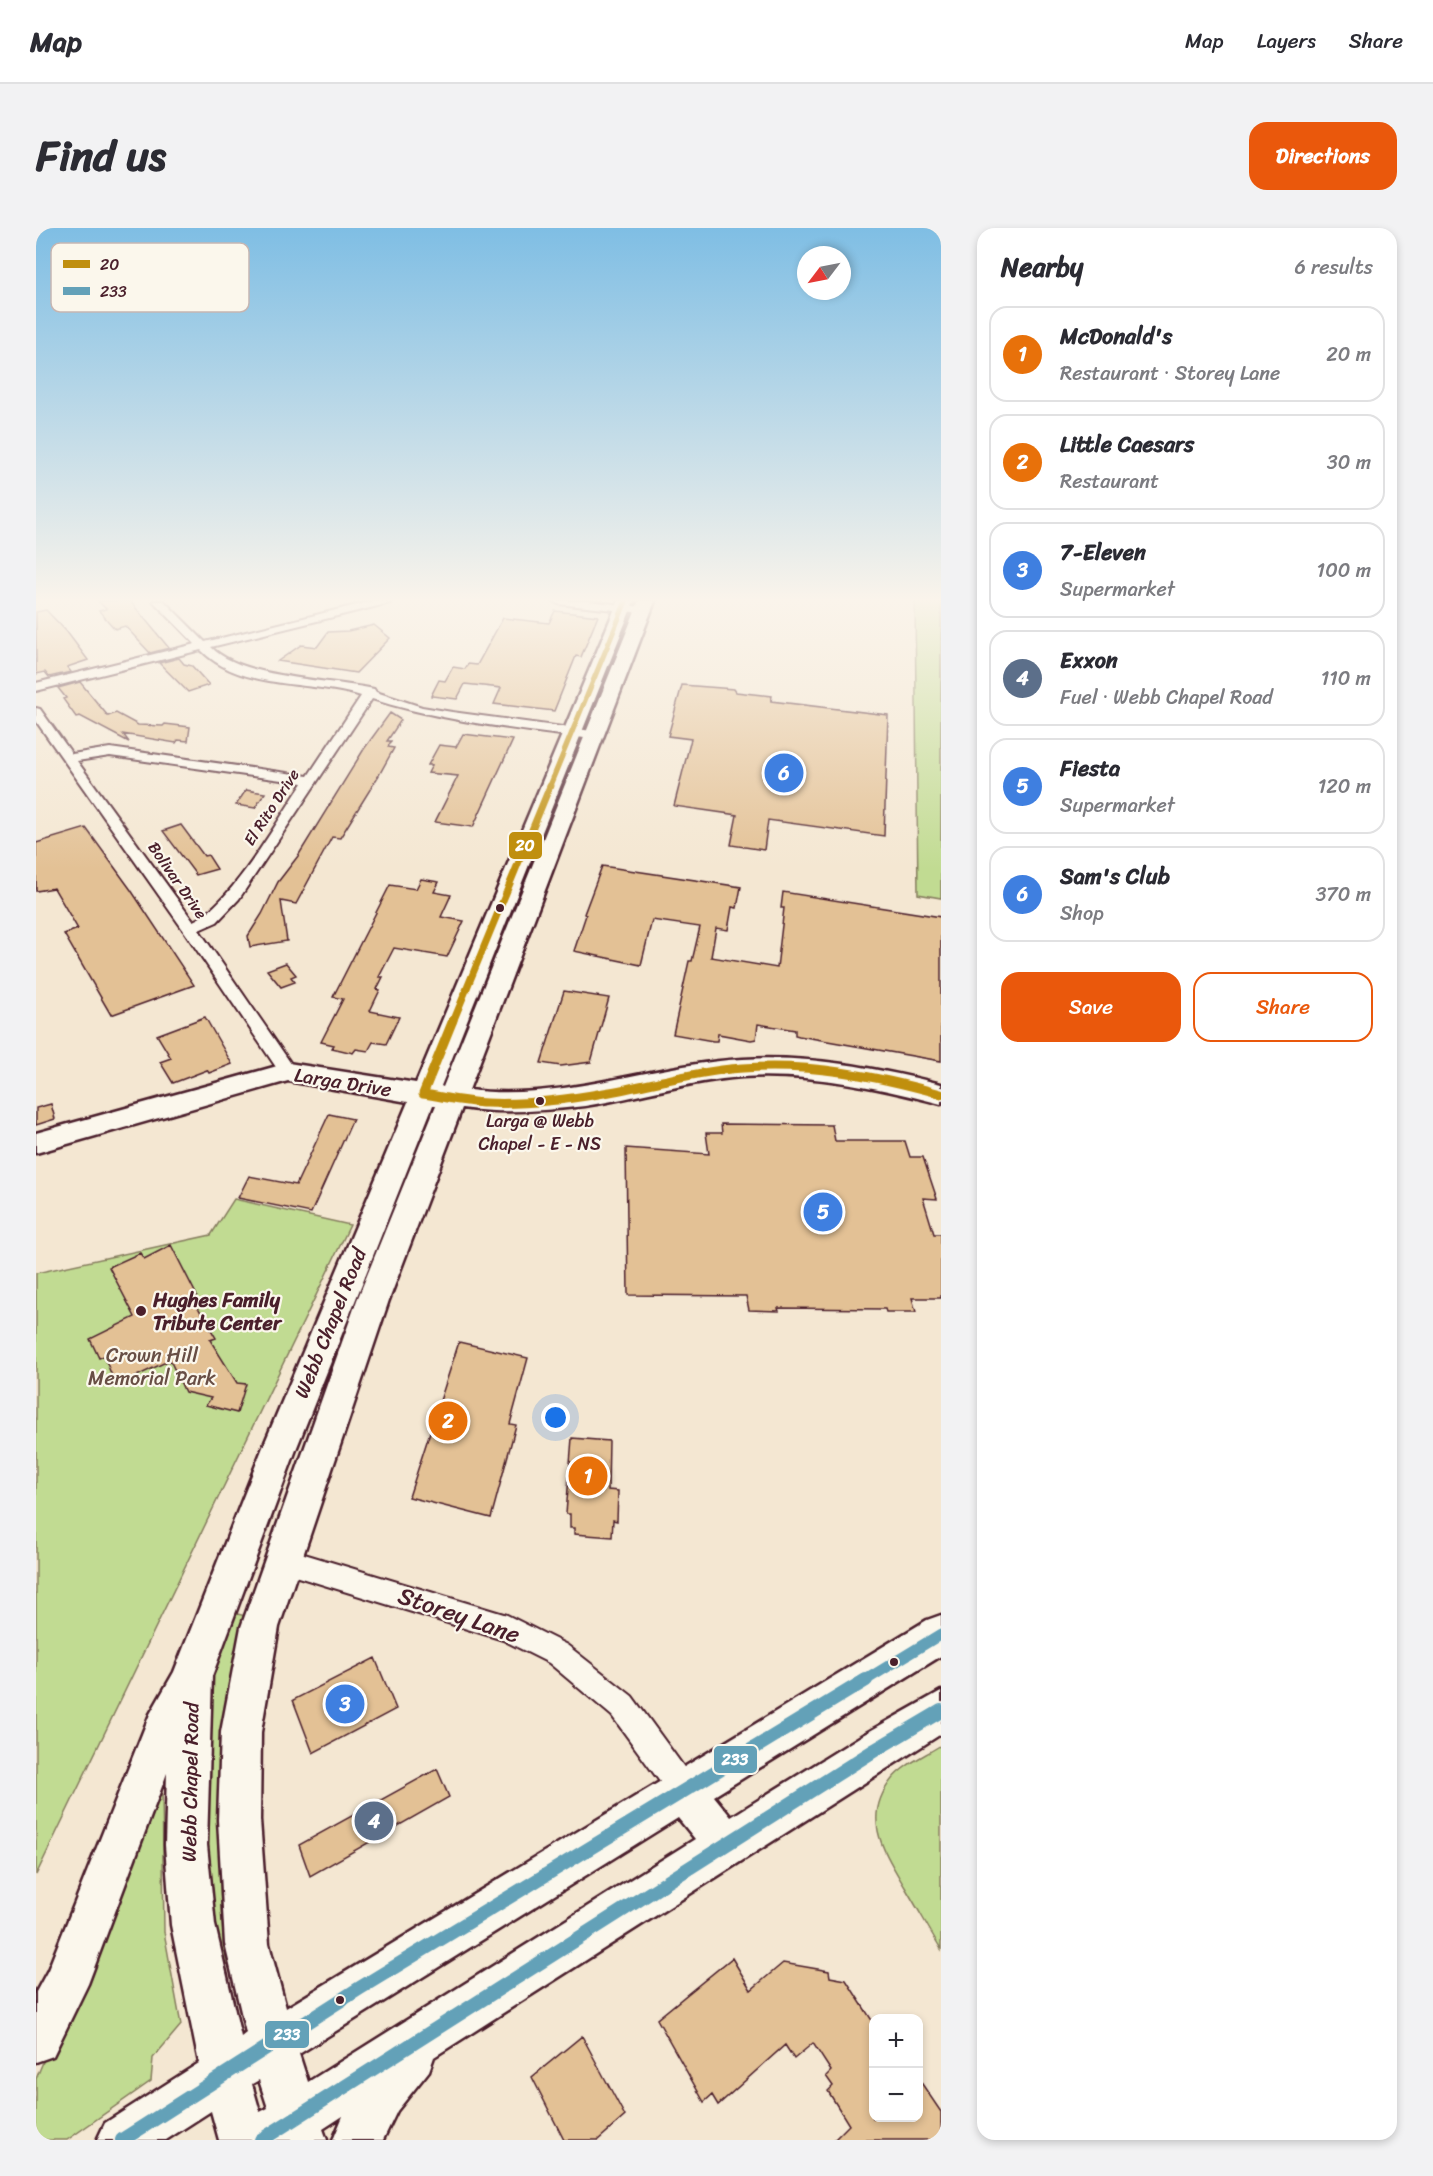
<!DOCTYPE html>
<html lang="en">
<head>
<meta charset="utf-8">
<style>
  :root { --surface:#fff; --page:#f2f2f3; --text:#2b2b33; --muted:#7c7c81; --line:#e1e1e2; --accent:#ea580c }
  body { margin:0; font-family:Sriracha,sans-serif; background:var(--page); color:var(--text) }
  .controls { position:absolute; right:18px; bottom:18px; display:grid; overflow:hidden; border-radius:12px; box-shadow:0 3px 9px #0003 }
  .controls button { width:54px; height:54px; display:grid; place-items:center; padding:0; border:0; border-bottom:2px solid var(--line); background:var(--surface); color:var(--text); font:30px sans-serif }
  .compass { position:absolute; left:761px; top:18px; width:54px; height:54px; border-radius:50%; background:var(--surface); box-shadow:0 3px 9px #0003; rotate:238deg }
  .you { position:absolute; left:520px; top:1190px; width:21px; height:21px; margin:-15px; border:4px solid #fff; border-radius:50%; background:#1a73e8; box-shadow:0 0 0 9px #1a73e833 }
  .badge { display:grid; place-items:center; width:39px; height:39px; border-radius:50%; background:var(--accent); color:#fff; font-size:20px; font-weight:700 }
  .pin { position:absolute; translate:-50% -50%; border:3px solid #fff; box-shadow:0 2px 6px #0006 }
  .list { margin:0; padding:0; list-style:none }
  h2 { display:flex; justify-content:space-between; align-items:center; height:78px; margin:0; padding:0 24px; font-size:26px }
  h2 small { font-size:20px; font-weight:400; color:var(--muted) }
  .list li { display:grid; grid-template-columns:39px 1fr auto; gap:18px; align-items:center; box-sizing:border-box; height:96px; margin:0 12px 12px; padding:0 12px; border:2px solid var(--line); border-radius:18px }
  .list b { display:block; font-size:22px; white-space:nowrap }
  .list p { margin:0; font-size:20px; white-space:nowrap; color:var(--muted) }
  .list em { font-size:20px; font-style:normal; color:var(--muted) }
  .actions { display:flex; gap:12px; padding:18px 24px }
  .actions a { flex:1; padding:14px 0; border:2px solid var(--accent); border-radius:18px; text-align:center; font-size:21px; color:var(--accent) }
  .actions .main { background:var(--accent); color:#fff }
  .map { position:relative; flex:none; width:905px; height:1912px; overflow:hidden; border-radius:18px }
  header { display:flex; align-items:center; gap:36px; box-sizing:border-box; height:84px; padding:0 30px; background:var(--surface); border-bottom:2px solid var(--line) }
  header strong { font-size:28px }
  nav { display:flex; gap:33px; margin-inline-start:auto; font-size:21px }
  .intro { display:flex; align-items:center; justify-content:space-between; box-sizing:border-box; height:144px; padding:0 36px }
  h1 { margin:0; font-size:42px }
  .button { padding:15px 27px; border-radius:18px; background:var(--accent); color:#fff; font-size:21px; font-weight:700 }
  main { display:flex; gap:36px; padding:0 36px }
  aside { flex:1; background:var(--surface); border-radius:18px; box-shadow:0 3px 9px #0003 }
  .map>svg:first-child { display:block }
  .green { fill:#c1db92; stroke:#867d5e; stroke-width:1.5 }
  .building { fill:#e3c195; stroke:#4a1f2b; stroke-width:1.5 }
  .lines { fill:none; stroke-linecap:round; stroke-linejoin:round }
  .street-casing { stroke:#4a1f2b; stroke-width:4 }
  .secondary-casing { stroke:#4a1f2b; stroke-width:5 }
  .street { fill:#fbf7ec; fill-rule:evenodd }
  .secondary { fill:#fbf7ec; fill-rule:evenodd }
  .bus-1-far2-casing { stroke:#fbf7ec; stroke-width:8 }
  .bus-1-far1-casing { stroke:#fbf7ec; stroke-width:10 }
  .bus-1-casing { stroke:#fbf7ec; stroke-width:14 }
  .bus-2-far1-casing { stroke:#fbf7ec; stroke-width:16 }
  .bus-2-casing { stroke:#fbf7ec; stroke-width:18 }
  .bus-1-far2 { stroke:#c08f0f; stroke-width:5 }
  .bus-1-far1 { stroke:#c08f0f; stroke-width:7 }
  .bus-1 { stroke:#c08f0f; stroke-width:9 }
  .bus-2-far1 { stroke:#63a1b8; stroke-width:11 }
  .bus-2 { stroke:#63a1b8; stroke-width:14 }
  .bus-dot { fill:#4a1f2b; stroke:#fbf7ec; stroke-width:2 }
  .labels { text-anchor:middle; stroke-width:4.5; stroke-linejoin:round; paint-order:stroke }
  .far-street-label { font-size:16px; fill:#4a1f2b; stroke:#fbf7ec }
  .bus-label { font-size:18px; fill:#4a1f2b; stroke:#fbf7ec }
  .street-label { font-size:20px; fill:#4a1f2b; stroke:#fbf7ec }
  .poi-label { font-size:20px; font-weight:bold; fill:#4a1f2b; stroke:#fbf7ec; text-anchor:start }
  .park-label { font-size:20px; fill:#684e45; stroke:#fbf7ec }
  .near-street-label { font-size:24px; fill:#4a1f2b; stroke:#fbf7ec }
  .key { fill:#fbf7ec; stroke:#c6b6b2; stroke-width:1.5 }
  .key-label { font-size:16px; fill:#4a1f2b }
  .line-badge { stroke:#fbf7ec; stroke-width:2 }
  .badge-label { font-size:16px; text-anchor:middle; font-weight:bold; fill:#fff }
</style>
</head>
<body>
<header>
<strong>Map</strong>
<nav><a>Map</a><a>Layers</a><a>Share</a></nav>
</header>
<div class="intro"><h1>Find us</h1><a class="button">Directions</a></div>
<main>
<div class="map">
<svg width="905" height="1912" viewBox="0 0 905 1912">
  <rect width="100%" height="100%" fill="#f4e7d2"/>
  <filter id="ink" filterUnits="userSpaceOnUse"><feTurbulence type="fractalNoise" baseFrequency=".0167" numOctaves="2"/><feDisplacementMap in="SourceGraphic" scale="12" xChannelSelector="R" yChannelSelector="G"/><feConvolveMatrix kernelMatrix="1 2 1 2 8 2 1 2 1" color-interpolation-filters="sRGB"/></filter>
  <g filter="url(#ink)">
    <path class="green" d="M 879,373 L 905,373 L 905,670 L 882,666 Z
      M 198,971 L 314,997 L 0,1647 L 0,1045 L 175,1007 Z
      M 193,1384 L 210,1388 C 196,1502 172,1621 191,1736 L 186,1740 L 175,1687 L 163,1505 L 187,1395 Z
      M 905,1517 L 905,1721 C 893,1701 882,1681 870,1661 C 849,1625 824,1591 856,1551 C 867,1537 890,1527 905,1517 Z
      M 126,1561 L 128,1704 L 145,1797 L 117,1830 L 115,1853 L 31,1912 L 0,1912 L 0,1851 L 119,1563 Z"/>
    <path class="building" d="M 62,373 L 94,373 L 133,420 L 114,425 L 89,398 L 79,401 L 63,383 L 70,381 Z
      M 10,382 L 31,404 L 52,432 L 31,439 L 35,444 L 13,449 L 9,444 L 0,446 L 0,384 Z
      M 519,383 L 562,388 L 545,429 L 540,428 L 518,483 L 458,476 L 465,460 L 429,456 L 421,471 L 395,468 L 403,452 L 409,453 L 417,439 L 429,441 L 432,436 L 441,437 L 467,390 L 513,395 Z
      M 338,397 L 354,410 L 320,445 L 242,433 L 265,417 L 281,419 L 292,404 L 312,403 Z
      M 143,430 L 148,436 L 156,438 L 173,457 L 152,464 L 123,435 Z
      M 44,454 L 72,488 L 80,485 L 102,497 L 127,498 L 129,496 L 154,499 L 152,513 L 142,512 L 140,515 L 87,506 L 93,514 L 44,488 L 40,489 L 27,471 L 30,470 L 22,460 Z
      M 646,457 L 698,461 L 700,464 L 736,468 L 735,473 L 852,487 L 848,608 L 732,592 L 728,622 L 695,617 L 701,587 L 638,578 L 655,511 L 632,508 Z
      M 354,485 L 365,492 L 351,513 L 355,513 L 352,519 L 358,520 L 343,547 L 304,610 L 296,609 L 260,676 L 245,673 L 251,713 L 214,719 L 212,708 L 226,686 L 242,654 L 262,628 L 328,521 Z
      M 427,506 L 477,512 L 437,599 L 399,594 L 422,548 L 392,545 L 396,537 L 392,537 L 403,517 L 420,519 Z
      M 210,562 L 229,565 L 219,580 L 200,577 Z
      M 145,597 L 168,628 L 172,627 L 181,641 L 160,647 L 127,603 Z
      M 50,600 L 95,662 L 158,757 L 75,787 L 28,706 L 42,701 L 18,660 L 0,663 L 0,615 Z
      M 566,638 L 705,659 L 701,680 L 696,679 L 692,702 L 680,700 L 675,729 L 741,740 L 748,680 L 745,680 L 747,664 L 905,689 L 905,833 L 763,808 L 759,807 L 759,802 L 722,796 L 720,811 L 715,812 L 682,806 L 681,813 L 677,813 L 637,806 L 653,733 L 656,733 L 664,699 L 616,692 L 605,737 L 538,723 L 550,687 L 548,686 Z
      M 385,651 L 403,654 L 398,664 L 415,667 L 405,689 L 428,693 L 411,729 L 358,720 L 343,749 L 347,749 L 341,761 L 344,762 L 334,783 L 363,789 L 350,816 L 337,814 L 332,823 L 320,821 L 317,825 L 296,820 L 298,817 L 285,814 L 307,771 L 297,769 L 354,657 L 380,661 Z
      M 250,735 L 260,747 L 255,749 L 259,754 L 245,759 L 231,742 Z
      M 528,763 L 573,770 L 555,834 L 525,838 L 505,835 Z
      M 169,789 L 196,836 L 173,845 L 171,842 L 137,855 L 124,834 L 135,830 L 121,807 Z
      M 15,876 L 19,891 L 0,897 L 0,880 Z
      M 293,886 L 317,891 L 275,985 L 202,970 L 213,948 L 260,957 Z
      M 685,896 L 796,897 L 799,913 L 869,913 L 874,929 L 887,929 L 901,971 L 887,970 L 898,1006 L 905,1006 L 905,1070 L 876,1070 L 880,1084 L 850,1084 L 849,1081 L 742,1080 L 743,1083 L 713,1082 L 710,1068 L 592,1067 L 590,920 L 673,926 L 670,905 L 686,905 Z
      M 135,1017 L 161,1068 L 157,1071 L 180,1110 L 174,1112 L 201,1155 L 210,1156 L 201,1185 L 170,1177 L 175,1170 L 149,1164 L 134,1132 L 80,1158 L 68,1128 L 63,1130 L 54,1111 L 99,1089 L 73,1039 L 104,1025 L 108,1031 Z
      M 423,1114 L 492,1130 L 474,1196 L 480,1197 L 455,1290 L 373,1269 Z
      M 536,1210 L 573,1213 L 572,1262 L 582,1263 L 581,1293 L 577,1292 L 576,1309 L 538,1306 L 538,1300 L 534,1300 L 534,1286 L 530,1286 Z
      M 339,1430 L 360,1481 L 277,1525 L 257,1472 Z
      M 401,1541 L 413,1569 L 274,1648 L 263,1617 Z
      M 696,1730 L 715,1762 L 747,1735 L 793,1743 L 794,1749 L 810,1752 L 837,1794 L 837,1890 L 882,1890 L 882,1850 L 905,1884 L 905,1912 L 798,1912 L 813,1897 L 792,1863 L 797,1858 L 790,1848 L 795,1843 L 777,1815 L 758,1831 L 749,1817 L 682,1877 L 676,1867 L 668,1874 L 621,1791 Z
      M 546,1808 L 589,1888 L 562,1912 L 528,1912 L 496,1849 Z"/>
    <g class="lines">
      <defs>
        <path id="street" d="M 117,373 L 128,373 L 169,414 L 337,373 L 355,373 L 354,375 L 175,419 C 206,451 294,451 338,461 L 340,464 L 386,479 L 416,484 L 556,503 L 562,507 L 556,511 C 481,501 408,494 336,471 L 203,671 L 181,694 L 163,702 L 258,840 L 261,844 L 258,848 L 252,850 L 246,848 L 148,703 L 0,493 L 0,480 L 4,481 L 36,526 L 74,520 L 272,548 L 325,468 C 274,452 205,463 165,422 L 0,463 L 0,455 L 159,416 ZM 74,528 L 267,555 C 242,591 195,677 157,693 L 41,533 Z
          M 517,373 L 551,373 L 607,379 L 613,382 L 607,385 L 522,376 Z
          M 245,1319 L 471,1387 L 531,1417 L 596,1468 L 658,1553 L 662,1563 L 658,1573 L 648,1577 L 638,1573 L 576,1488 L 513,1435 L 467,1412 L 236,1341 L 232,1332 L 236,1323 Z"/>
        <path id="secondary" d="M 582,373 L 598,373 L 405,858 L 407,859 L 603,373 L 619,373 L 433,862 C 526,874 615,836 707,831 C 774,827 840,840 905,856 L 905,876 C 840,859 773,845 706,849 C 653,853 601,870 549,878 C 508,883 466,886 426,880 L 353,1072 L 243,1399 L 225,1504 L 224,1592 L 233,1716 L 250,1780 L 891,1392 L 905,1387 L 905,1428 L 678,1568 L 695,1589 L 825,1508 L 905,1463 L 905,1506 L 398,1829 L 393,1843 L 361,1883 L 347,1912 L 297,1912 L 307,1888 L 287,1901 L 291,1912 L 183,1912 L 175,1883 L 130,1912 L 61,1912 L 69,1895 L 163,1835 L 135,1697 L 129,1617 L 131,1545 L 52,1756 L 17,1828 L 0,1834 L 0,1764 L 12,1742 L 114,1486 L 138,1444 L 227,1219 L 372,874 L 252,853 L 0,925 L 0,905 L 252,835 L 380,855 ZM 397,877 L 400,877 L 321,1072 L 205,1399 L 185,1504 L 182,1592 L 189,1716 L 210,1805 L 205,1809 L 179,1697 L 171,1617 L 176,1448 L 261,1219 ZM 642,1590 L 659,1611 L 272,1854 L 263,1826 ZM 223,1852 L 232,1880 L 224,1884 L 216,1856 Z"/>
      </defs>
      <use href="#street" class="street-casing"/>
      <use href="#secondary" class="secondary-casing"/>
      <use href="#street" class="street"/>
      <use href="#secondary" class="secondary"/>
      <defs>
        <path id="bus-1-far2" d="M 513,560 L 590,373"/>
        <path id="bus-1-far1" d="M 417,794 L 514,558"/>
        <path id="bus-1" d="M 417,792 L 387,866 C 408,869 429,874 450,875 C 490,877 529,872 568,865 C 615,857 660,843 707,840 C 775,835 840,848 905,866"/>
        <path id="bus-2-far1" d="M 828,1453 L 905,1406"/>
        <path id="bus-2" d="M 86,1912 L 324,1760 L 830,1452
          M 225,1912 L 839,1522 L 905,1483"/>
      </defs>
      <use href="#bus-1-far2" class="bus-1-far2-casing"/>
      <use href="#bus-1-far1" class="bus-1-far1-casing"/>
      <use href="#bus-1" class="bus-1-casing"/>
      <use href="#bus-2-far1" class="bus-2-far1-casing"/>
      <use href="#bus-2" class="bus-2-casing"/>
      <use href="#bus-1-far2" class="bus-1-far2"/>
      <use href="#bus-1-far1" class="bus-1-far1"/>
      <use href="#bus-1" class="bus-1"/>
      <use href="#bus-2-far1" class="bus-2-far1"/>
      <use href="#bus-2" class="bus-2"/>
    </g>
  </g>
  <linearGradient id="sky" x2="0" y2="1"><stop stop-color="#7fbee4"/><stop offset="0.58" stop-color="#faf4eb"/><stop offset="1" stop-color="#faf4eb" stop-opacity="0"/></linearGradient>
  <rect width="905" height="641" fill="url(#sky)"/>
  <g class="bus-dot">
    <circle cx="464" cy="680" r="5"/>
    <circle cx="504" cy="873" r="5"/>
    <circle cx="105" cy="1083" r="6"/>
    <circle cx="858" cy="1434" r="5"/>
    <circle cx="304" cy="1772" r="5"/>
  </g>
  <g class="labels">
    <g class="far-street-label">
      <text transform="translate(235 579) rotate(-57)" y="6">El Rito Drive</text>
      <text transform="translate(142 652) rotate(55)" y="6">Bolivar Drive</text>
    </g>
    <g class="bus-label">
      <text x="504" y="899">Larga @ Webb<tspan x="504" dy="23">Chapel - E - NS</tspan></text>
    </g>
    <g class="street-label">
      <text transform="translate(307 854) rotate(9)" y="7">Larga Drive</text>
      <text transform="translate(294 1095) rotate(-68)" y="7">Webb Chapel Road</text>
      <text transform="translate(154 1554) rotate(-89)" y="7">Webb Chapel Road</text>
    </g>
    <g class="poi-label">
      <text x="117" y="1079">Hughes Family<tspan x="117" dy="23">Tribute Center</tspan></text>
    </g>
    <g class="park-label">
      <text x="116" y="1134">Crown Hill<tspan x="116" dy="23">Memorial Park</tspan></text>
    </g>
    <g class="near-street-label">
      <text transform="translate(423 1387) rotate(19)" y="8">Storey Lane</text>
    </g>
  </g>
  <rect x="15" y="15" width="198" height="69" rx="9" class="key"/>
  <rect x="27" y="32" width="27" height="8" fill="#c08f0f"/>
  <rect x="27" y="59" width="27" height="8" fill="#63a1b8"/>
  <g class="key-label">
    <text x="64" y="42">20</text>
    <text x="64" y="69">233</text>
  </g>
  <g class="line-badge">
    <rect x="472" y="603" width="35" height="29" rx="6" fill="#c08f0f"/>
    <rect x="677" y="1517" width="45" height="29" rx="6" fill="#63a1b8"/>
    <rect x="228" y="1792" width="46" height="29" rx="6" fill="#63a1b8"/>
  </g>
  <g class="badge-label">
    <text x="489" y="623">20</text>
    <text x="699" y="1537">233</text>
    <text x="251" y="1812">233</text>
  </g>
</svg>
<div class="controls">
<button>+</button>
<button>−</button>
</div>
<svg class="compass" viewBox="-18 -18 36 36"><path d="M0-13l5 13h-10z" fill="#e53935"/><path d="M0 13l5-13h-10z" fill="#7c7c81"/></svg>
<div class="you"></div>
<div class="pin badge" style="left:552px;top:1248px;background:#e8710a">1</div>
<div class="pin badge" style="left:412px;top:1193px;background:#e8710a">2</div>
<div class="pin badge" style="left:309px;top:1476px;background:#3f7fe0">3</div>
<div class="pin badge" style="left:338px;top:1593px;background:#5c6f8a">4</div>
<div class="pin badge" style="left:787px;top:984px;background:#3f7fe0">5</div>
<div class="pin badge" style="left:748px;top:545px;background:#3f7fe0">6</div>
</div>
<aside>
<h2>Nearby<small>6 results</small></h2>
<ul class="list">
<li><span class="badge" style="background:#e8710a">1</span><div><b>McDonald's</b><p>Restaurant · Storey Lane</p></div><em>20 m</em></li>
<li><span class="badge" style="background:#e8710a">2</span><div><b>Little Caesars</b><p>Restaurant</p></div><em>30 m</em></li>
<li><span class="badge" style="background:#3f7fe0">3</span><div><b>7-Eleven</b><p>Supermarket</p></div><em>100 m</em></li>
<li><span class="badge" style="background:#5c6f8a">4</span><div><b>Exxon</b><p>Fuel · Webb Chapel Road</p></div><em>110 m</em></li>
<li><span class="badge" style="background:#3f7fe0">5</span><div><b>Fiesta</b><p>Supermarket</p></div><em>120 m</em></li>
<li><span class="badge" style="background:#3f7fe0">6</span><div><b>Sam's Club</b><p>Shop</p></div><em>370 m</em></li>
</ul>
<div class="actions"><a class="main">Save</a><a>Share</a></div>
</aside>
</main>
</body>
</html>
